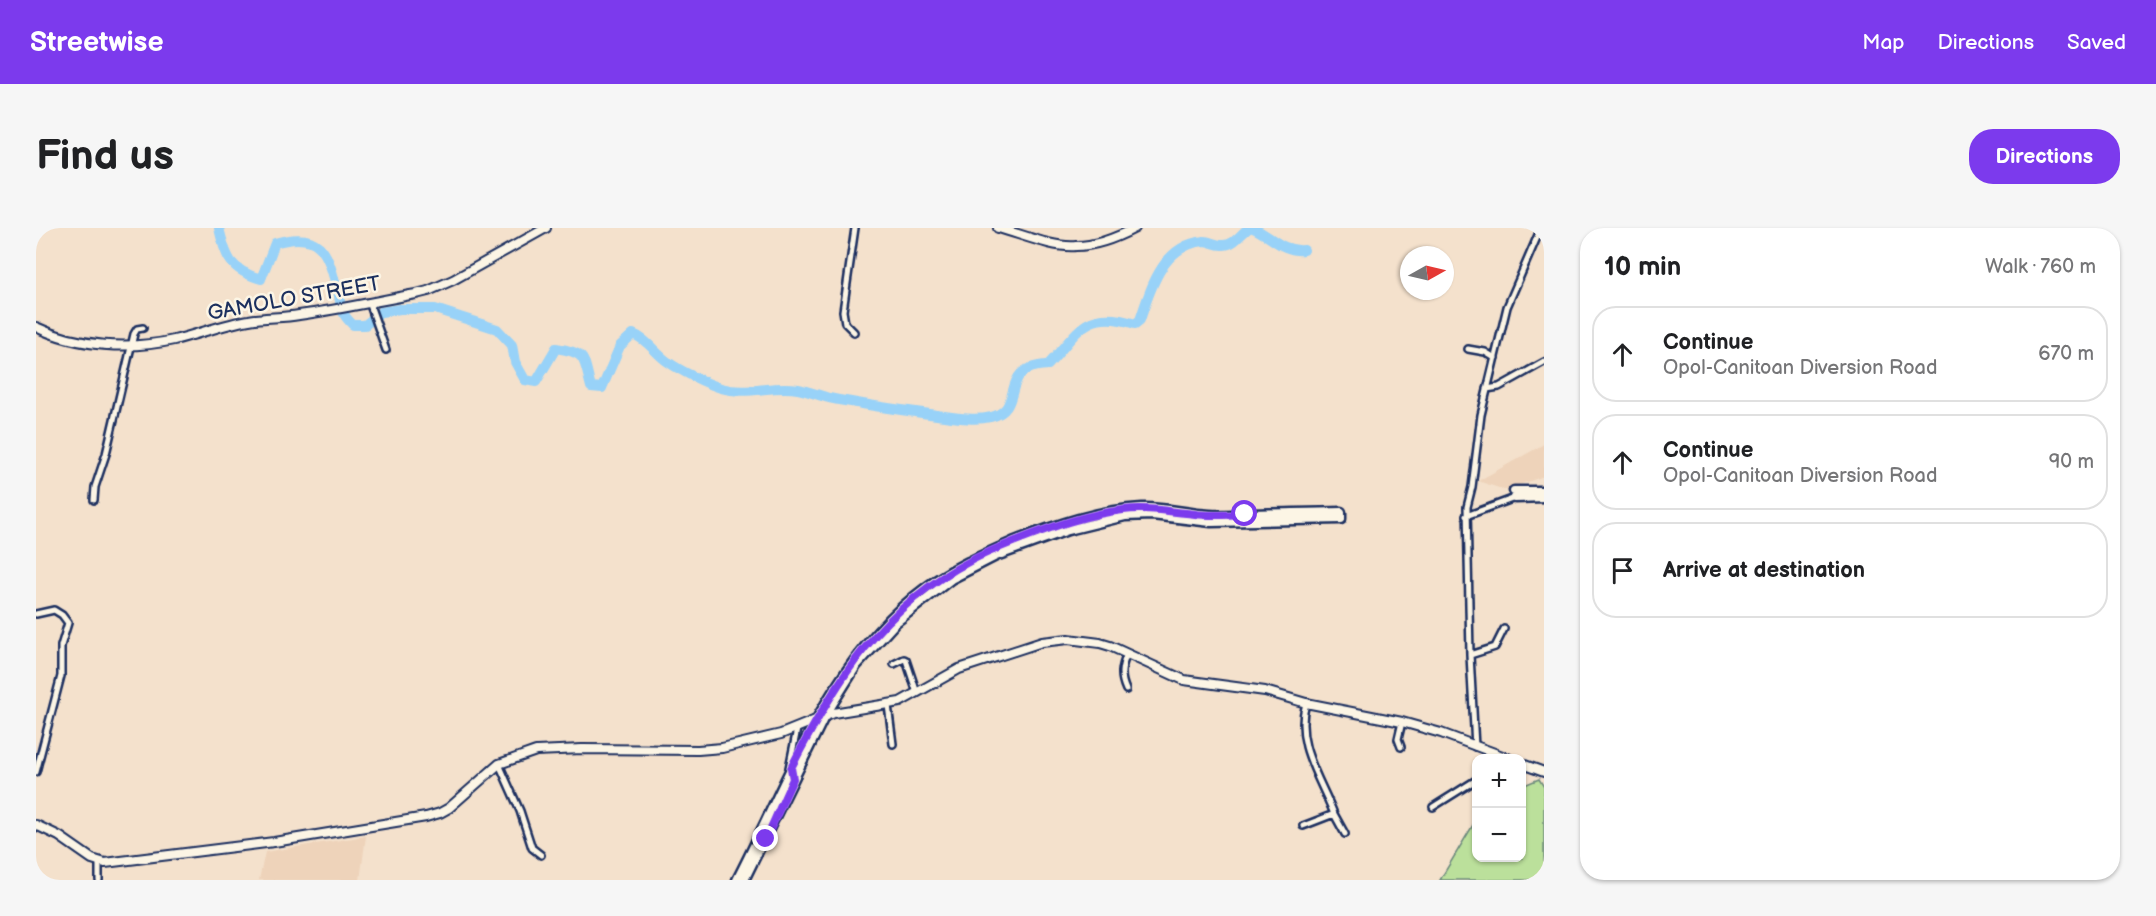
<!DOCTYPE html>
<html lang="en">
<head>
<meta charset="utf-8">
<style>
  :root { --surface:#fff; --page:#f6f6f6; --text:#202124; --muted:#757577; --line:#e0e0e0; --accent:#7c3aed }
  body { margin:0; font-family:"Balsamiq Sans",sans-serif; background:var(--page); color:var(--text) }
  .controls { position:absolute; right:18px; bottom:18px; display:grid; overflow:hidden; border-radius:12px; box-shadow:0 2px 4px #0004 }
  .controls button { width:54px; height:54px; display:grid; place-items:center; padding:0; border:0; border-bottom:2px solid var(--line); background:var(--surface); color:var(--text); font:30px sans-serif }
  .compass { position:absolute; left:1364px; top:18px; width:54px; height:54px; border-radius:50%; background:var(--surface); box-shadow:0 2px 4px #0004; rotate:82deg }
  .stop { position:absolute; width:18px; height:18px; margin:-14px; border:4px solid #7c3aed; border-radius:50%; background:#fff }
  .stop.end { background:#7c3aed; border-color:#fff; box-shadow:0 2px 6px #0008 }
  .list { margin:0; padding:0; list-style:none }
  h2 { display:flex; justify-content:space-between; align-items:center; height:78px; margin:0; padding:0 24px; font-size:26px }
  h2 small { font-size:20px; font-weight:400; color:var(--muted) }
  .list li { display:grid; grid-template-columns:39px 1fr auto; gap:18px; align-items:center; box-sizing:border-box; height:96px; margin:0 12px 12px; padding:0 12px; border:2px solid var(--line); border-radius:24px }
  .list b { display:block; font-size:22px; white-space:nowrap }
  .list p { margin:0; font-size:20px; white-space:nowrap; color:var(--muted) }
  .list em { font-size:20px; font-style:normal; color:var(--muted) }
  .icon { flex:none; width:33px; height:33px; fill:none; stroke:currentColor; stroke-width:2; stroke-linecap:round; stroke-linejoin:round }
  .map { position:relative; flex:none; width:1508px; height:652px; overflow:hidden; border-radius:24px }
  header { display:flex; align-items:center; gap:36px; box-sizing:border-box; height:84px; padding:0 30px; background:var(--accent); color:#fff }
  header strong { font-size:28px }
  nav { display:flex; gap:33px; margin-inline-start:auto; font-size:21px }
  .intro { display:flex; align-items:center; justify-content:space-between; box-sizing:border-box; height:144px; padding:0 36px }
  h1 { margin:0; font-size:42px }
  .button { padding:15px 27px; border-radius:24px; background:var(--accent); color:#fff; font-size:21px; font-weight:700 }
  main { display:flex; gap:36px; padding:0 36px }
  aside { flex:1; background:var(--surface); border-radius:24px; box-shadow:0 2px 4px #0004 }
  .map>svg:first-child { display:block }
  .built { fill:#eed3ba }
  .green { fill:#bbe09b; stroke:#6b887c; stroke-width:1.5 }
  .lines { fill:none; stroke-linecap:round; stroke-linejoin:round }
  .river { stroke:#98d2f8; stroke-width:10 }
  .street-casing { stroke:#1b2f5e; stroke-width:10 }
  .secondary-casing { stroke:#1b2f5e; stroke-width:12 }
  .primary-casing { stroke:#1b2f5e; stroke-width:13 }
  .street { stroke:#fcf5e5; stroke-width:5 }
  .secondary { stroke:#fcf5e5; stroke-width:8 }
  .primary { stroke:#fcf5e5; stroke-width:8 }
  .route { stroke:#7c3aed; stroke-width:8 }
  .labels { text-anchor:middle; stroke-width:5; stroke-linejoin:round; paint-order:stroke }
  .street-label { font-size:21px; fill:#1b2f5e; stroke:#fcf5e5 }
</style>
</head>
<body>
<header>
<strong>Streetwise</strong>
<nav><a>Map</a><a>Directions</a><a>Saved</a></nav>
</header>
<div class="intro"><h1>Find us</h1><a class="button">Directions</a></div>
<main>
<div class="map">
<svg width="1508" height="652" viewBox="0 0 1508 652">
  <rect width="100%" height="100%" fill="#f4e1cc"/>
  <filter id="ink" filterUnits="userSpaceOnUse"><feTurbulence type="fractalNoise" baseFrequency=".0167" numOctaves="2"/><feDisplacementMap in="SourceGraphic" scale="12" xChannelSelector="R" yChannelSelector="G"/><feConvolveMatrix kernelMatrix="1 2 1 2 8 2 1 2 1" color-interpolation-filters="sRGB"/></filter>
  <g filter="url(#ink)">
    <path class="built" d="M 1508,216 L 1508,248 L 1469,262 L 1442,253 Z
      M 330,608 L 324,652 L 223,652 L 229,624 Z"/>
    <path class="green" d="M 1503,551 L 1508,559 L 1508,652 L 1404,652 L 1440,592 L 1440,630 L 1486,630 L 1486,558 Z"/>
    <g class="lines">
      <path class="river" d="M 183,0 C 190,30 194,42 225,51 L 239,15 C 289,0 292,29 303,68 C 304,74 305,81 308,86 C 310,90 314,94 317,97 L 329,97 L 345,84 L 364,81 L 399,81 L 461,101 L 476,117 L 479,134 L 489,152 L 500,154 L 520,120 C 552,125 547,130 555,159 L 566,160 L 584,118 L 597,106 C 611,111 619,125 632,134 C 645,143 669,155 685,160 C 712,168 737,156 762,161 C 772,163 782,167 793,170 C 828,177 864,182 901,187 C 917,189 938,193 955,189 C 991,180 960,139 1012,137 C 1042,105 1049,79 1099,96 L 1104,92 C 1115,59 1127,17 1168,13 C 1174,13 1181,18 1187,17 C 1199,17 1204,6 1213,0
        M 1217,0 C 1235,8 1246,24 1268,22"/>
      <defs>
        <path id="street" d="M 333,74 L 350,122
          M 818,104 L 809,95 L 807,83 L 819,0
          M 1432,121 L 1449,124 L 1459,130
          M 1451,161 L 1463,159 L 1508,134
          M 58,272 L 59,259 L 70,226 L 98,106 L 101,101 L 107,100
          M 1430,288 L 1479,270
          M 0,386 L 18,382 L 26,387 L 32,395 L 25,418 L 25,448 L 0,544
          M 1434,427 L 1459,419 L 1468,401
          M 858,436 L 868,431 L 870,432 L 881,465
          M 1090,462 C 1084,449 1085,439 1091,426
          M 852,477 L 857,516
          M 1365,519 L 1362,511 L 1366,494
          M 1439,519 L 1434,427 L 1431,279 L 1436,259 L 1445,187 L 1471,79 L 1505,0
          M 463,536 L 484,583 L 496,620 L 505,627
          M 753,540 L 761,501
          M 1397,579 L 1440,552
          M 1298,586 L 1309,606
          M 1267,598 L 1298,586 C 1284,550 1258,515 1270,475
          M 63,652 L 63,634"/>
        <path id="secondary" d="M 962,0 C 985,6 1017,20 1040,18 C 1060,18 1082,9 1099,0
          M 0,99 C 41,119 94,122 138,112 C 163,106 188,96 213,92 C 229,89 246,90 263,87 C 302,82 341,73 380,66 L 392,63 L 417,52 L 510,0
          M 1486,536 L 1508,544
          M 0,597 L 23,608 L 56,631 L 69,635 L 238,614 L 390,589 L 404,585 L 413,580 L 463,536 L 500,523 L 546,521 L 662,522 L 686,520 L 745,506 L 797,485 L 864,474 L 923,441 L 1006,414 L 1032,411 L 1064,415 L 1074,418 L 1148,452 L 1229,463 L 1270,475 L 1366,494 L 1405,505 L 1472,530"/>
        <path id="primary" d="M 1478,263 L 1508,263
          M 1479,270 L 1508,269
          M 701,652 C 755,548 793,431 891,359 C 918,339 949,326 979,313 C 1020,297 1063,282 1106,280 C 1128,279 1151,286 1174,287 C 1186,288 1198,287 1210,286 C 1241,285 1273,285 1305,284 L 1305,291 L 1175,294 L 1116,287 L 1089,288 L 1032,302 L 960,328 L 915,351 L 860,394 L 820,438 L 788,489 L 708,652"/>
      </defs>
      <use href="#street" class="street-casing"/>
      <use href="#secondary" class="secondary-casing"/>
      <use href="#primary" class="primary-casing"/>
      <use href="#street" class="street"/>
      <use href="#secondary" class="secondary"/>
      <use href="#primary" class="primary"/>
    </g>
  </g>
  <g class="lines" filter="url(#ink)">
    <path class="route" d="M 730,611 L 757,551 L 755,540 C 800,452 845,379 936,332 C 951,324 967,318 982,312 C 1015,299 1051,286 1087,282 C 1112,279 1134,284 1159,286 C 1175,288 1192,287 1209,286"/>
  </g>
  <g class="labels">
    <g class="street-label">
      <text transform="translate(258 70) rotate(-10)" y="7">GAMOLO STREET</text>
    </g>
  </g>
</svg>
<div class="controls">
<button>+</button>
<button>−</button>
</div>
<svg class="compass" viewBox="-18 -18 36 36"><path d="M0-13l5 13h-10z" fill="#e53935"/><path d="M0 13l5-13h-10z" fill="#757577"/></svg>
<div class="stop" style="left:1209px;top:286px"></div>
<div class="stop end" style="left:730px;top:611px"></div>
</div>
<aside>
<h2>10 min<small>Walk · 760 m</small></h2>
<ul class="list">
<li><svg class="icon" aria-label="ahead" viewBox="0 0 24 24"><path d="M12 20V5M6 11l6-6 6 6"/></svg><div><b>Continue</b><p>Opol-Canitoan Diversion Road</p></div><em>670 m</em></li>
<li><svg class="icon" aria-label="ahead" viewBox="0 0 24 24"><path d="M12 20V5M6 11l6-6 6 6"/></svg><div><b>Continue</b><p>Opol-Canitoan Diversion Road</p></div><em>90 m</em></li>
<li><svg class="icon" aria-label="arrive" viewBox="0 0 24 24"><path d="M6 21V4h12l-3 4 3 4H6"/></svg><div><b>Arrive at destination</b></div></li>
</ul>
</aside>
</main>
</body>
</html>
